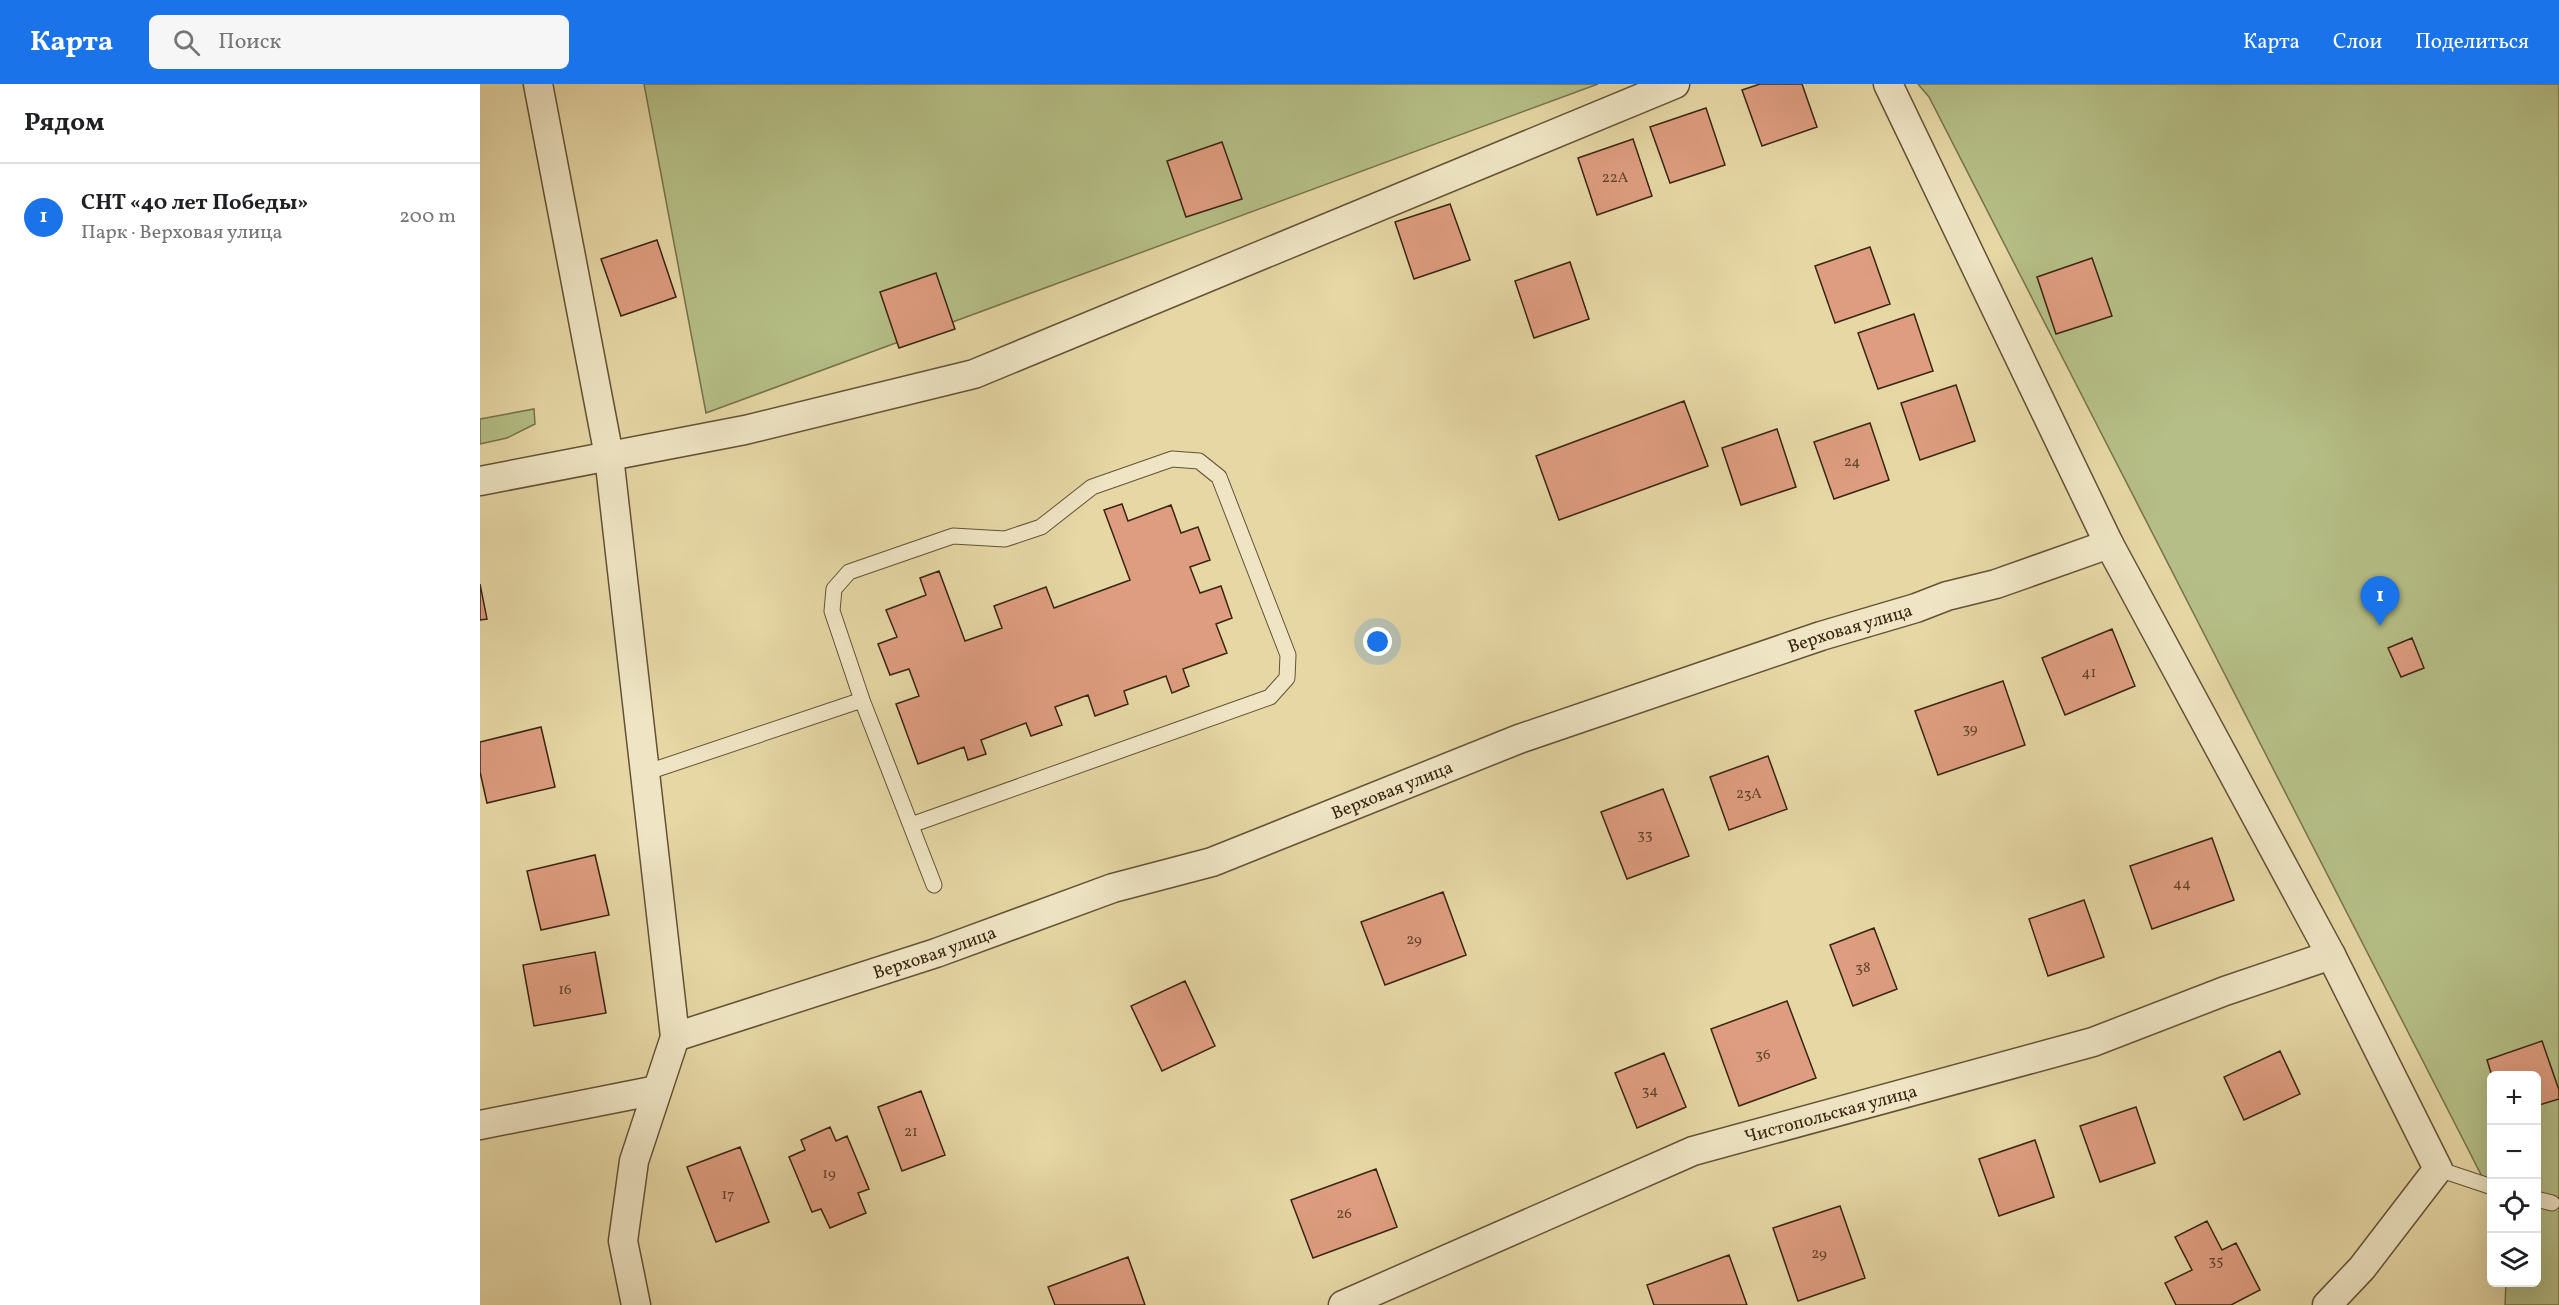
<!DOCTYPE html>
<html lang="ru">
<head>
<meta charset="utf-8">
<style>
  :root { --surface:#fff; --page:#f6f6f6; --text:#202124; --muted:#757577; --line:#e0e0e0; --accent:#1a73e8 }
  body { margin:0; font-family:Vollkorn,serif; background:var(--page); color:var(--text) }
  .controls { position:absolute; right:18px; bottom:18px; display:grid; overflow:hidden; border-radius:9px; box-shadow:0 6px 24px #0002 }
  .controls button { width:54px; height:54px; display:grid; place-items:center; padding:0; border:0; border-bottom:2px solid var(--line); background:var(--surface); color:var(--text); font:30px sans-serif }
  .you { position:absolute; left:898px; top:558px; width:21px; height:21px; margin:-15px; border:4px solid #fff; border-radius:50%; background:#1a73e8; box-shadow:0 0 0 9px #1a73e833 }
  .badge { display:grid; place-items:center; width:39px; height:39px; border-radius:50%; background:var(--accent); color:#fff; font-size:20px; font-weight:700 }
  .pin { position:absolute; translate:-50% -50px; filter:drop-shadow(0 2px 3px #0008) }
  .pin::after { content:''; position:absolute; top:32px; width:21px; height:18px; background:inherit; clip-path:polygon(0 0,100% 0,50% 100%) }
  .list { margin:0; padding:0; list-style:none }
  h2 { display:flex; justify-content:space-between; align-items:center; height:78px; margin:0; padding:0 24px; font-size:26px }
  h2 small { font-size:20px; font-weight:400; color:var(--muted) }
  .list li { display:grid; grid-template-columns:39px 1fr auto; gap:18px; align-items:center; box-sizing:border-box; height:108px; padding:0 24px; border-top:2px solid var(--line) }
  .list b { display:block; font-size:22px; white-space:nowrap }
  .list p { margin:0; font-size:20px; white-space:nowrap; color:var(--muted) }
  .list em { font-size:20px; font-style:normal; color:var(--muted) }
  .icon { flex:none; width:33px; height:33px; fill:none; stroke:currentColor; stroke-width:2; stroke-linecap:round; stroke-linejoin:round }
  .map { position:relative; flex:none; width:2079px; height:1221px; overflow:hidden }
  header { display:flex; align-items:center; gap:36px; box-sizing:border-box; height:84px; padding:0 30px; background:var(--accent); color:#fff }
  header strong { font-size:28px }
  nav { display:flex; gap:33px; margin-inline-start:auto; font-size:21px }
  .search { width:420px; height:54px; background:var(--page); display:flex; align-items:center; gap:15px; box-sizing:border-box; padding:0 21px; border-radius:9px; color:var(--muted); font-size:22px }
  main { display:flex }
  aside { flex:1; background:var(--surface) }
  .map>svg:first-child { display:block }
  .green { fill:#b5be86; stroke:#77724b; stroke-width:1.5 }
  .building { fill:#de9d80; stroke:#392510; stroke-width:1.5 }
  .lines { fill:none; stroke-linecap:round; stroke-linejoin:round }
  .lane-casing { stroke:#645235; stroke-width:17 }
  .street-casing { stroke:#645235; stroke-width:31 }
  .lane { stroke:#efe5c4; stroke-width:15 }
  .street { stroke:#efe5c4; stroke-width:28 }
  .labels { text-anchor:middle; stroke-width:5; stroke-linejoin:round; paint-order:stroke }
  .number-label { font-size:15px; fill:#62432c }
  .street-label { font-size:18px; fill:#392510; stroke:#efe5c4 }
</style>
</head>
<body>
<header>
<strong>Карта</strong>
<div class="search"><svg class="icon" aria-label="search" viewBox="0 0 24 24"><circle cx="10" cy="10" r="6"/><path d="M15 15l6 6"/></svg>Поиск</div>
<nav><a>Карта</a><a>Слои</a><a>Поделиться</a></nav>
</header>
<main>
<aside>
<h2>Рядом<small></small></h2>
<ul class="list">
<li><span class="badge">1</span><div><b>СНТ «40 лет Победы»</b><p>Парк · Верховая улица</p></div><em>200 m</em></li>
</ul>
</aside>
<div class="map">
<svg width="2079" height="1221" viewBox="0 0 2079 1221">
  <rect width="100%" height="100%" fill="#e6d7a5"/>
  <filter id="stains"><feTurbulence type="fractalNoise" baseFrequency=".00333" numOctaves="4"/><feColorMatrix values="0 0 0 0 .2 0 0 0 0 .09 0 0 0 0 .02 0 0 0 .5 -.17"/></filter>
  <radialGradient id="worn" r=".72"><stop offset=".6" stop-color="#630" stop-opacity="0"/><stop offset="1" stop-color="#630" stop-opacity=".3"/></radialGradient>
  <path class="green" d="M 164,0 L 1118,0 L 226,329 Z
    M 1438,0 L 2079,0 L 2079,1221 L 2025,1221 L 2026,1199 L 2056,1198 L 2056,992 L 2012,992 L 2011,1110 L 1449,13 Z
    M 54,325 L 55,340 L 27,354 L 0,360 L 0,335 Z"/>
  <path class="building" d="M 1280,0 L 1322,0 L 1337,43 L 1282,62 L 1262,6 Z
    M 1226,24 L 1245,81 L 1190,99 L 1170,43 Z
    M 1153,55 L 1172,112 L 1117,131 L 1098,74 Z
    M 742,58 L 762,115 L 706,133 L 687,77 Z
    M 970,120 L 990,176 L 934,195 L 915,138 Z
    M 177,156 L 196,213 L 141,232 L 121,175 Z
    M 1390,163 L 1410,220 L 1355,239 L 1335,182 Z
    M 1612,174 L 1632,232 L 1576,250 L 1557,193 Z
    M 1090,178 L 1109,235 L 1054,254 L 1035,197 Z
    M 456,189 L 475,245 L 419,264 L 400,208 Z
    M 1434,230 L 1453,287 L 1398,305 L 1378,249 Z
    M 1476,301 L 1495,357 L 1440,376 L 1421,319 Z
    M 1204,317 L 1228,382 L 1079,436 L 1056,372 Z
    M 1390,339 L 1409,396 L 1354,415 L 1334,358 Z
    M 1297,345 L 1316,403 L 1261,421 L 1242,364 Z
    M 642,420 L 648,437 L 691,421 L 701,449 L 718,443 L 730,476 L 710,483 L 720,509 L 741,502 L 752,534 L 736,540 L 747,569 L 703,585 L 709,602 L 692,609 L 686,592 L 644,607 L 648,620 L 615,632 L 608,611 L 575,623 L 582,641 L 551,652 L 546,639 L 501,656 L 506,670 L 488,676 L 484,663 L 438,680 L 416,620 L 439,612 L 429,585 L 410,591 L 398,560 L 417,553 L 406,526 L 446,511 L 440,494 L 459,487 L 485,557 L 522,544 L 514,522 L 566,503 L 574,524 L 650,496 L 624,426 Z
    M 0,500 L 7,535 L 0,536 Z
    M 1632,545 L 1655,602 L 1585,631 L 1562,574 Z
    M 1932,554 L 1944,584 L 1921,593 L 1908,564 Z
    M 1523,597 L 1545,661 L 1458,691 L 1435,627 Z
    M 61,643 L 75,703 L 7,719 L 0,688 L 0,658 Z
    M 1288,672 L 1307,725 L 1249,746 L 1230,693 Z
    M 1183,705 L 1209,772 L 1147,795 L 1121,728 Z
    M 1732,754 L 1754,816 L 1672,845 L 1650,782 Z
    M 115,771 L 129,831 L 61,846 L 47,787 Z
    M 963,808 L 986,871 L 905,901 L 881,838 Z
    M 1604,816 L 1624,873 L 1568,892 L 1549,835 Z
    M 1394,844 L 1417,905 L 1373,922 L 1350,861 Z
    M 115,868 L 126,929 L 54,942 L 43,881 Z
    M 705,897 L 735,962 L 682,987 L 651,922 Z
    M 1307,917 L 1336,994 L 1259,1022 L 1231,945 Z
    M 2062,957 L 2079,1006 L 2079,1015 L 2056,1022 L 2056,992 L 2012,992 L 2007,976 Z
    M 1800,967 L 1820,1010 L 1764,1036 L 1744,993 Z
    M 1184,969 L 1206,1023 L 1157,1044 L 1135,989 Z
    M 441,1007 L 465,1071 L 422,1087 L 398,1023 Z
    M 1656,1023 L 1675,1079 L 1620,1098 L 1600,1042 Z
    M 350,1043 L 356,1057 L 367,1052 L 389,1105 L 378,1109 L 386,1129 L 350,1144 L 341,1125 L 332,1128 L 309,1073 L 325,1066 L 321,1056 Z
    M 1555,1056 L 1574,1113 L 1519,1132 L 1499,1075 Z
    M 260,1063 L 289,1138 L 236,1158 L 207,1083 Z
    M 896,1085 L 917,1143 L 833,1174 L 811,1116 Z
    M 1360,1122 L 1385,1194 L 1318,1217 L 1293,1144 Z
    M 1727,1137 L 1742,1166 L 1756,1159 L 1780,1206 L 1751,1221 L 1696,1221 L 1685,1199 L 1712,1186 L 1695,1153 Z
    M 1249,1171 L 1267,1221 L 1174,1221 L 1167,1201 Z
    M 648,1173 L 665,1221 L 575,1221 L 568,1203 Z"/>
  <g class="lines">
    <defs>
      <path id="lane" d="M 165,689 L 382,616
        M 431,741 L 790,613 L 807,594 L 808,571 L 739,393 L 719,377 L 692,375 L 612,403 L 561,443 L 525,455 L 473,452 L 369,488 L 354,505 L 352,527 L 382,616 L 454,801
        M 1958,1085 L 2012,1103
        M 2056,1115 L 2072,1119"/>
      <g id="street">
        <path d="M 58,0 L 129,372 L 195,953 L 154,1077 L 143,1157 L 156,1221"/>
        <path d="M 1408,0 L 1629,460 L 1851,871 L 1958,1085 L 1882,1184 L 1847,1221"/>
        <path d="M 0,397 L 265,346 L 494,290 L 1195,0"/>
        <path id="s1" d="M 195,953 L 456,869 L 633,804 L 732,778 L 1039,655 L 1341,552 L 1436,524 L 1467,512 L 1516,500 L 1629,460"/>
        <path d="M 0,1041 L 177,1006"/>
        <path id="s2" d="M 863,1221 L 1213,1067 L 1613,958 L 1745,907 L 1851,871"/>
      </g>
    </defs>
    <use href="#lane" class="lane-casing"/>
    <use href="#street" class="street-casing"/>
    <use href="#lane" class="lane"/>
    <use href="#street" class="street"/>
  </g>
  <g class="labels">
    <g class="number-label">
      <text x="1135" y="98">22А</text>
      <text x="1372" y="382">24</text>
      <text x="1609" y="593">41</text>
      <text x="1490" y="649">39</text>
      <text x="1269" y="714">23А</text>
      <text x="1165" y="755">33</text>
      <text x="1702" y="804">44</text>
      <text x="934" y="860">29</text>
      <text x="1383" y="888">38</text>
      <text x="85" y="910">16</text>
      <text x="1283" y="975">36</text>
      <text x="1170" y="1011">34</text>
      <text x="431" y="1052">21</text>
      <text x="349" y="1094">19</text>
      <text x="248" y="1115">17</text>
      <text x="864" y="1134">26</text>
      <text x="1339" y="1174">29</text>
      <text x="1736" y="1181">35</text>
    </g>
    <g class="street-label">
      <text dy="6" stroke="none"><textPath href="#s1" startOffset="1245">Верховая улица</textPath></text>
      <text dy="6" stroke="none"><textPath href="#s1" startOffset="759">Верховая улица</textPath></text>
      <text dy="6" stroke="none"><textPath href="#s1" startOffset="273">Верховая улица</textPath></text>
      <text dy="6" stroke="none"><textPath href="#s2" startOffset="525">Чистопольская улица</textPath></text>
    </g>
  </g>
  <rect width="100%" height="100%" filter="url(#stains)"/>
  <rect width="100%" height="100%" fill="url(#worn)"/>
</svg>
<div class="controls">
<button>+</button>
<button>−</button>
<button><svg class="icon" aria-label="locate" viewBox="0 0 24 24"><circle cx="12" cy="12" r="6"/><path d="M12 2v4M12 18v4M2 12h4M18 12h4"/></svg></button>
<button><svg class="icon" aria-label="layers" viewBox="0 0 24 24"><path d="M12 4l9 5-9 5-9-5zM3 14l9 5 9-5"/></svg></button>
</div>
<div class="you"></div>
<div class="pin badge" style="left:1900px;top:542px">1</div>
</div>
</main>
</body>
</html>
